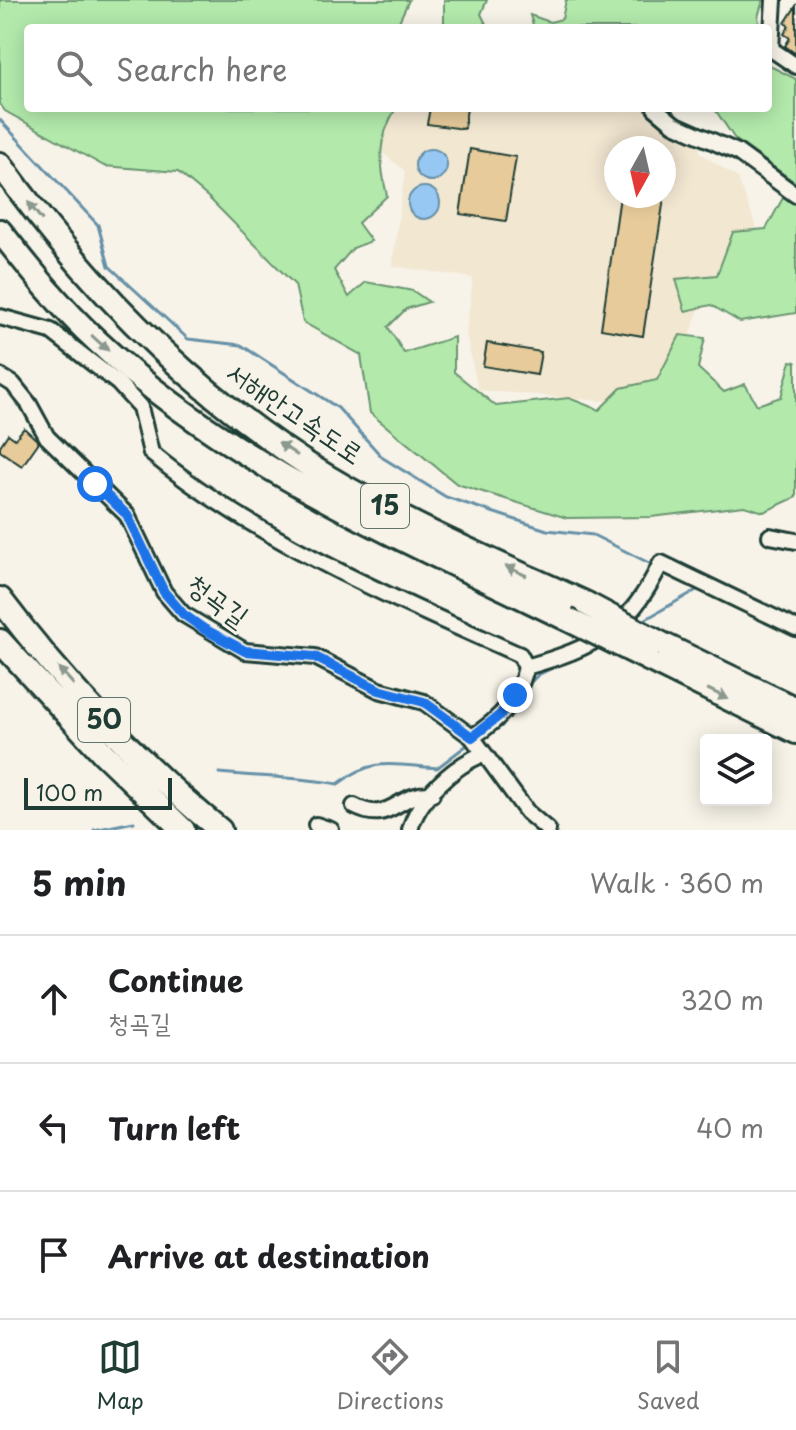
<!DOCTYPE html>
<html lang="en">
<head>
<meta charset="utf-8">
<style>
  :root { --surface:#fff; --page:#f6f6f6; --text:#202124; --muted:#757577; --line:#e0e0e0; --accent:#1f3d34 }
  body { margin:0; font-family:"Playpen Sans","Poor Story",sans-serif; background:var(--page); color:var(--text) }
  .controls { position:absolute; right:24px; bottom:24px; display:grid; overflow:hidden; border-radius:8px; box-shadow:0 4px 20px #0003 }
  .controls button { width:72px; height:72px; display:grid; place-items:center; padding:0; border:0; border-bottom:2px solid var(--line); background:var(--surface); color:var(--text); font:40px sans-serif }
  .compass { position:absolute; left:604px; top:136px; width:72px; height:72px; border-radius:50%; background:var(--surface); box-shadow:0 4px 20px #0003; rotate:188deg }
  .scale { position:absolute; left:24px; bottom:20px; width:148px; box-sizing:border-box; padding-left:8px; border:4px solid #1f3d34; border-top:0; font-size:22px; line-height:28px; white-space:nowrap; color:#1f3d34; -webkit-text-stroke:6px #f7f3e8; paint-order:stroke }
  .stop { position:absolute; width:24px; height:24px; margin:-18px; border:6px solid #1a73e8; border-radius:50%; background:#fff }
  .stop.end { background:#1a73e8; border-color:#fff; box-shadow:0 2px 8px #0008 }
  .list { margin:0; padding:0; list-style:none }
  h2 { display:flex; justify-content:space-between; align-items:center; height:104px; margin:0; padding:0 32px; font-size:34px }
  h2 small { font-size:26px; font-weight:400; color:var(--muted) }
  .list li { display:grid; grid-template-columns:52px 1fr auto; gap:24px; align-items:center; box-sizing:border-box; height:128px; padding:0 32px; border-top:2px solid var(--line) }
  .list b { display:block; font-size:30px; white-space:nowrap }
  .list p { margin:0; font-size:26px; white-space:nowrap; color:var(--muted) }
  .list em { font-size:26px; font-style:normal; color:var(--muted) }
  .icon { flex:none; width:44px; height:44px; fill:none; stroke:currentColor; stroke-width:2; stroke-linecap:round; stroke-linejoin:round }
  .map { position:relative; flex:none; width:796px; height:830px; overflow:hidden }
  .search { position:absolute; background:var(--surface); box-shadow:0 4px 20px #0003; left:24px; right:24px; top:24px; height:88px; display:flex; align-items:center; gap:20px; box-sizing:border-box; padding:0 28px; border-radius:8px; color:var(--muted); font-size:30px }
  .sheet { height:488px; background:var(--surface) }
  nav { display:flex; justify-content:space-around; align-items:center; box-sizing:border-box; height:112px; border-top:2px solid var(--line); background:var(--surface); font-size:22px; color:var(--muted) }
  nav a { display:grid; justify-items:center; gap:4px }
  nav .on { color:var(--accent) }
  .map>svg:first-child { display:block }
  .built { fill:#f2e7d1; fill-rule:evenodd }
  .green { fill:#b3eaac; stroke:#699470; stroke-width:2 }
  .water { fill:#96c8f3; stroke:#6690a7; stroke-width:2 }
  .lines { fill:none; stroke-linecap:round; stroke-linejoin:round }
  .stream { stroke:#6690a7; stroke-width:3 }
  .building { fill:#e7cb9b; stroke:#1f3d34; stroke-width:2 }
  .minor-casing { stroke:#1f3d34; stroke-width:20 }
  .highway-casing { stroke:#1f3d34; stroke-width:28 }
  .minor { stroke:#f7f3e8; stroke-width:14 }
  .highway { stroke:#f7f3e8; stroke-width:22 }
  .highway-bridge-casing { stroke:#1f3d34; stroke-width:28; stroke-linecap:butt }
  .highway-bridge { stroke:#f7f3e8; stroke-width:22 }
  .oneway { fill:#8b988e }
  .route { stroke:#1a73e8; stroke-width:10 }
  .labels { text-anchor:middle; stroke-width:6; stroke-linejoin:round; paint-order:stroke }
  .shield { fill:#f7f3e8; stroke:#60746a; stroke-width:2 }
  .shield-label { font-size:26px; font-weight:bold; fill:#1f3d34 }
  .street-label { font-size:28px; fill:#1f3d34; stroke:#f7f3e8 }
</style>
</head>
<body>
<div class="map">
<svg width="796" height="830" viewBox="0 0 796 830">
  <rect width="100%" height="100%" fill="#f7f3e8"/>
  <filter id="ink" filterUnits="userSpaceOnUse"><feTurbulence type="fractalNoise" baseFrequency=".0125" numOctaves="2"/><feDisplacementMap in="SourceGraphic" scale="16" xChannelSelector="R" yChannelSelector="G"/><feConvolveMatrix kernelMatrix="1 2 1 2 8 2 1 2 1" color-interpolation-filters="sRGB"/></filter>
  <g filter="url(#ink)">
    <path class="built" d="M 392,108 L 649,108 L 700,140 L 700,153 L 738,178 L 761,240 L 712,289 L 698,311 L 686,349 L 648,392 L 602,401 L 478,390 L 466,333 L 473,278 L 392,266 L 405,171 L 379,150 ZM 616,148 L 664,148 L 664,196 L 616,196 Z"/>
    <path class="green" d="M 0,0 L 409,0 L 396,28 L 28,28 L 28,108 L 396,108 C 377,141 379,160 387,196 L 358,223 L 371,241 L 353,248 L 334,270 L 349,297 L 366,282 L 413,291 L 429,302 L 406,309 L 388,327 L 404,353 L 454,337 L 454,372 L 496,406 L 569,398 L 599,410 L 621,388 L 657,380 L 680,335 L 705,338 L 698,368 L 724,392 L 745,384 L 757,405 L 781,397 L 791,361 L 796,362 L 796,497 L 764,512 L 744,506 L 651,517 L 567,518 L 457,484 L 370,413 L 361,355 L 303,322 L 295,285 L 209,198 L 178,172 L 104,166 L 5,111 L 0,104 Z
      M 444,0 L 487,0 L 481,14 L 488,28 L 444,28 Z
      M 566,0 L 763,0 L 758,17 L 760,28 L 534,28 L 530,15 L 550,22 L 562,19 Z
      M 768,59 L 770,66 L 796,79 L 796,183 L 735,139 L 714,108 L 768,108 Z
      M 785,194 L 796,204 L 796,313 L 740,322 L 711,305 L 685,311 L 676,279 L 717,275 L 733,232 L 766,229 Z"/>
    <path class="water" d="M415 165a16 16 0 1 1 32 0a16 16 0 1 1-32 0Z
      M408 203a16 16 0 1 1 32 0a16 16 0 1 1-32 0Z"/>
    <g class="lines">
      <path class="stream" d="M 0,120 L 98,225 L 109,266 L 188,339 L 241,345 L 338,408 L 383,458 L 446,497 L 547,530 L 593,535 L 653,565
        M 749,613 L 796,637
        M 639,623 L 700,588
        M 528,685 L 538,675 L 569,660
        M 485,736 L 502,726 L 508,715
        M 219,773 C 259,777 298,777 338,784 C 374,756 394,765 437,768 L 471,742
        M 94,830 L 134,822"/>
    </g>
    <path class="building" d="M 796,6 L 796,54 L 785,46 L 790,38 L 784,34 L 789,26 L 785,23 Z
      M 430,108 L 467,108 L 464,129 L 427,124 Z
      M 470,149 L 516,157 L 506,221 L 460,214 Z
      M 620,196 L 664,198 L 643,336 L 601,329 Z
      M 487,343 L 541,352 L 537,375 L 483,366 Z
      M 24,428 L 39,442 L 22,466 L 0,451 L 0,446 L 8,434 L 15,439 Z"/>
    <g class="lines">
      <defs>
        <path id="minor" d="M 774,0 L 771,49 L 796,66
          M 655,108 L 674,124 L 737,152 L 796,195
          M 0,317 L 51,331 L 118,383 L 140,407 L 151,453 C 258,541 395,599 520,655 L 526,667 C 520,698 498,721 472,737
          M 0,376 L 13,384 L 29,404 L 47,437 L 127,515 L 164,592 L 183,614 L 245,651 L 315,657 L 379,690 L 424,702 L 472,737 L 527,812 L 548,830
          M 770,536 L 796,541
          M 526,667 C 596,647 629,630 661,563 L 796,628
          M 354,806 C 391,826 397,792 432,794
          M 316,825 L 331,830
          M 410,830 C 418,798 454,766 483,754"/>
        <path id="highway" d="M 0,164 C 89,288 195,396 326,476 C 409,526 500,564 587,604
          M 0,231 C 30,269 61,308 97,341 C 231,467 404,539 567,619
          M 0,599 C 62,681 140,765 220,830
          M 0,641 L 104,754 L 183,830
          M 664,645 L 796,709
          M 648,659 L 796,732"/>
      </defs>
      <use href="#minor" class="minor-casing"/>
      <use href="#highway" class="highway-casing"/>
      <use href="#minor" class="minor"/>
      <use href="#highway" class="highway"/>
      <defs>
        <path id="highway-bridge" d="M 587,604 L 664,645
          M 567,619 L 648,659"/>
      </defs>
      <use href="#highway-bridge" class="highway-bridge-casing"/>
      <use href="#highway-bridge" class="highway-bridge"/>
    </g>
    <defs><path id="oneway-solid" d="M-6-.8H1V-3.2L6.5 0L1 3.2V.8H-6Z" transform="scale(2)"/></defs>
    <g class="oneway">
      <use href="#oneway-solid" transform="translate(35 211) rotate(-128)"/>
      <use href="#oneway-solid" transform="translate(100 343) rotate(42)"/>
      <use href="#oneway-solid" transform="translate(288 449) rotate(-146)"/>
      <use href="#oneway-solid" transform="translate(516 571) rotate(-155)"/>
      <use href="#oneway-solid" transform="translate(66 676) rotate(-132)"/>
      <use href="#oneway-solid" transform="translate(718 694) rotate(26)"/>
    </g>
  </g>
  <g class="lines" filter="url(#ink)">
    <path class="route" d="M 95,484 L 127,515 L 164,592 L 183,614 L 204,629 L 245,651 L 315,657 L 379,690 L 424,702 L 472,737 L 500,715 L 515,695"/>
  </g>
  <g class="labels">
    <g class="shield">
      <rect x="361" y="484" width="48" height="44" rx="6"/>
      <rect x="78" y="698" width="52" height="44" rx="6"/>
    </g>
    <g class="shield-label">
      <text x="385" y="515">15</text>
      <text x="104" y="729">50</text>
    </g>
    <g class="street-label">
      <text transform="translate(295 413) rotate(34)" y="10">서해안고속도로</text>
      <text transform="translate(218 600) rotate(36)" y="10">청곡길</text>
    </g>
  </g>
</svg>
<div class="controls">
<button><svg class="icon" aria-label="layers" viewBox="0 0 24 24"><path d="M12 4l9 5-9 5-9-5zM3 14l9 5 9-5"/></svg></button>
</div>
<svg class="compass" viewBox="-18 -18 36 36"><path d="M0-13l5 13h-10z" fill="#e53935"/><path d="M0 13l5-13h-10z" fill="#757577"/></svg>
<div class="scale">100 m</div>
<div class="stop" style="left:95px;top:484px"></div>
<div class="stop end" style="left:515px;top:695px"></div>
<div class="search"><svg class="icon" aria-label="search" viewBox="0 0 24 24"><circle cx="10" cy="10" r="6"/><path d="M15 15l6 6"/></svg>Search here</div>
</div>
<section class="sheet">
<h2>5 min<small>Walk · 360 m</small></h2>
<ul class="list">
<li><svg class="icon" aria-label="ahead" viewBox="0 0 24 24"><path d="M12 20V5M6 11l6-6 6 6"/></svg><div><b>Continue</b><p>청곡길</p></div><em>320 m</em></li>
<li><svg class="icon" aria-label="left" viewBox="0 0 24 24"><path d="M17 20v-9H6M10 6l-5 5 5 5"/></svg><div><b>Turn left</b></div><em>40 m</em></li>
<li><svg class="icon" aria-label="arrive" viewBox="0 0 24 24"><path d="M6 21V4h12l-3 4 3 4H6"/></svg><div><b>Arrive at destination</b></div></li>
</ul>
</section>
<nav>
<a class="on"><svg class="icon" aria-label="map" viewBox="0 0 24 24"><path d="M3 6l6-2 6 2 6-2v14l-6 2-6-2-6 2zM9 4v14M15 6v14"/></svg>Map</a>
<a><svg class="icon" aria-label="directions" viewBox="0 0 24 24"><path d="M12 3l9 9-9 9-9-9zM9 14v-3h6M13 9l2 2-2 2"/></svg>Directions</a>
<a><svg class="icon" aria-label="saved" viewBox="0 0 24 24"><path d="M7 4h10v16l-5-4-5 4z"/></svg>Saved</a>
</nav>
</body>
</html>
